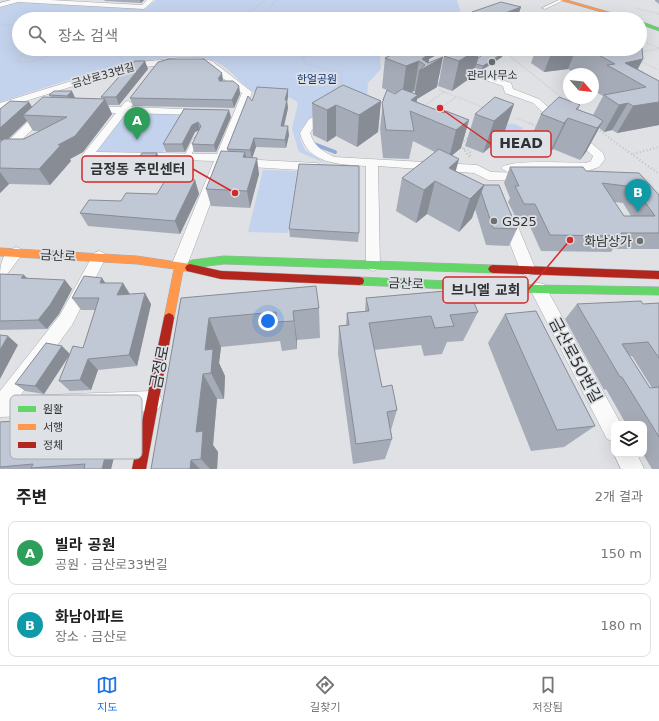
<!DOCTYPE html>
<html lang="ko">
<head>
<meta charset="utf-8">
<style>
  :root { --surface:#fff; --page:#f2f2f2; --text:#222; --muted:#767676; --line:#e0e0e0; --accent:#1a73e8 }
  body { margin:0; font-family:"DejaVu Sans","Noto Sans KR",sans-serif; background:var(--page); color:var(--text) }
  .controls { position:absolute; right:12px; bottom:12px; display:grid; overflow:hidden; border-radius:8px; box-shadow:0 4px 16px #0002 }
  .controls button { width:36px; height:36px; display:grid; place-items:center; padding:0; border:0; border-bottom:1px solid var(--line); background:var(--surface); color:var(--text); font:20px sans-serif }
  .compass { position:absolute; left:563px; top:68px; width:36px; height:36px; border-radius:50%; background:var(--surface); box-shadow:0 4px 16px #0002; rotate:118deg }
  .you { position:absolute; left:268px; top:321px; width:14px; height:14px; margin:-10px; border:3px solid #fff; border-radius:50%; background:#1a73e8; box-shadow:0 0 0 6px #1a73e833 }
  .badge { display:grid; place-items:center; width:26px; height:26px; border-radius:50%; background:var(--accent); color:#fff; font-size:13px; font-weight:700 }
  .pin { position:absolute; translate:-50% -33px; filter:drop-shadow(0 1px 2px #0008) }
  .pin::after { content:''; position:absolute; top:21px; width:14px; height:12px; background:inherit; clip-path:polygon(0 0,100% 0,50% 100%) }
  .list { margin:0; padding:0; list-style:none }
  h2 { display:flex; justify-content:space-between; align-items:center; height:52px; margin:0; padding:0 16px; font-size:17px }
  h2 small { font-size:13px; font-weight:400; color:var(--muted) }
  .list li { display:grid; grid-template-columns:26px 1fr auto; gap:12px; align-items:center; box-sizing:border-box; height:64px; margin:0 8px 8px; padding:0 8px; border:1px solid var(--line); border-radius:8px }
  .list b { display:block; font-size:15px; white-space:nowrap }
  .list p { margin:0; font-size:13px; white-space:nowrap; color:var(--muted) }
  .list em { font-size:13px; font-style:normal; color:var(--muted) }
  .icon { flex:none; width:22px; height:22px; fill:none; stroke:currentColor; stroke-width:2; stroke-linecap:round; stroke-linejoin:round }
  .map { position:relative; flex:none; width:659px; height:469px; overflow:hidden }
  .search { position:absolute; background:var(--surface); box-shadow:0 4px 16px #0002; left:12px; right:12px; top:12px; height:44px; display:flex; align-items:center; gap:10px; box-sizing:border-box; padding:0 14px; border-radius:22px; color:var(--muted); font-size:15px }
  .sheet { height:196px; background:var(--surface) }
  nav { display:flex; justify-content:space-around; align-items:center; box-sizing:border-box; height:56px; border-top:1px solid var(--line); background:var(--surface); font-size:11px; color:var(--muted) }
  nav a { display:grid; justify-items:center; gap:2px }
  nav .on { color:var(--accent) }
  .map>svg:first-child { display:block }
  .green { fill:#c4d3ed }
  .lines { fill:none; stroke-linecap:round; stroke-linejoin:round }
  .stream { stroke:#91a9d5; stroke-width:4 }
  .lane-casing { stroke:#a9abad; stroke-width:1 }
  .street-casing { stroke:#a9abad; stroke-width:1 }
  .fast-casing { stroke:#a9abad; stroke-width:1 }
  .slow-casing { stroke:#a9abad; stroke-width:1 }
  .jam-casing { stroke:#a9abad; stroke-width:1 }
  .path-far1 { stroke:#c0c0c1; stroke-width:1.5; stroke-dasharray:0.5 1.5; stroke-linecap:butt }
  .path { stroke:#c0c0c1; stroke-width:2; stroke-dasharray:1 2.5; stroke-linecap:butt }
  .lane { fill:#fafafb; fill-rule:evenodd }
  .street { fill:#fafafb; fill-rule:evenodd }
  .fast { fill:#63d668; fill-rule:evenodd }
  .slow { fill:#ff974d; fill-rule:evenodd }
  .jam { fill:#b3261e; fill-rule:evenodd }
  .wall { fill:#a6acb7; fill-rule:evenodd }
  .shaded-wall { fill:#878c95 }
  .building { fill:#c1c8d5; stroke:#878c95; fill-rule:evenodd }
  .poi-dot { fill:#6e6f71; stroke:#dee1e5; stroke-width:1.5 }
  .labels { text-anchor:middle; stroke-width:3.5; stroke-linejoin:round; paint-order:stroke }
  .far-street-label { font-size:11px; fill:#313233; stroke:#dee1e5 }
  .far-poi-label { font-size:11px; fill:#313233; stroke:#dee1e5 }
  .far-park-label { font-size:11px; fill:#0e327a; stroke:#dee1e5 }
  .poi-label { font-size:13px; fill:#313233; stroke:#dee1e5; text-anchor:start }
  .street-label { font-size:13px; fill:#313233; stroke:#dee1e5 }
  .near-street-label { font-size:16px; fill:#313233; stroke:#dee1e5 }
  .key { fill:#dee1e5; stroke:#aaacb0; stroke-width:1 }
  .key-label { font-size:11px; fill:#313233 }
  .leader { fill:none; stroke:#d62828; stroke-width:1.5 }
  .callout-dot { fill:#d62828; stroke:#dee1e5; stroke-width:1.5 }
  .callout { fill:#dee1e5; stroke:#d62828; stroke-width:1.5 }
  .callout-label { font-size:14px; text-anchor:middle; font-weight:bold; fill:#313233 }
</style>
</head>
<body>
<div class="map">
<svg width="659" height="469" viewBox="0 0 659 469">
  <rect width="100%" height="100%" fill="#dfe1e4"/>
  <path class="green" d="M 156,0 L 457,0 L 463,19 L 19,19 L 19,49 L 381,49 L 380,56 L 381,69 L 368,83 L 367,97 L 315,113 L 301,129 L 300,139 L 305,150 L 327,164 L 299,152 L 292,129 L 298,103 C 285,90 269,100 255,93 C 240,85 231,68 215,61 C 168,42 49,87 0,102 L 0,6 L 17,2 L 145,9 Z
    M 133,113 L 184,114 L 162,154 L 95,152 L 121,118 Z
    M 496,123 L 515,124 L 523,128 L 517,136 L 492,126 Z
    M 263,170 L 297,171 L 288,233 L 248,232 Z"/>
  <g class="lines">
    <path class="stream" d="M 314,144 L 335,152"/>
    <defs>
      <path id="lane" d="M 559,0 L 564,0 L 545,9 L 542,8 Z
        M 196,137 L 199,139 L 190,157 L 189,158 L 185,158 L 184,157 L 193,139 Z"/>
      <path id="street" d="M 11,0 L 50,0 L 142,5 L 147,0 L 154,0 L 144,9 L 18,2 L 0,7 L 0,3 Z
        M 179,58 L 200,58 L 212,61 L 252,92 L 187,266 L 184,270 L 179,272 L 174,270 L 171,266 L 214,161 L 84,157 L 82,155 L 84,153 L 116,113 L 91,112 L 86,109 L 91,106 L 121,107 L 125,102 L 128,101 L 133,104 L 131,107 L 205,110 L 206,112 L 205,114 L 201,115 L 126,113 L 96,152 L 217,154 L 242,93 L 206,65 L 179,64 L 131,68 L 0,109 L 0,103 L 130,63 Z
        M 457,67 L 469,69 L 511,83 L 513,89 L 539,99 L 564,122 L 563,124 L 555,124 L 533,103 L 505,93 L 503,86 C 492,83 467,71 456,73 C 445,76 435,85 426,91 L 423,92 L 418,89 L 445,71 Z
        M 44,109 L 49,112 L 48,114 L 4,157 L 0,158 L 0,149 L 40,110 Z
        M 329,109 L 333,110 L 334,112 L 333,114 L 317,123 L 310,133 C 314,146 322,151 334,157 L 477,165 L 491,172 L 525,173 L 531,177 L 525,181 L 488,180 L 474,173 L 378,166 L 380,265 L 378,269 L 373,271 L 368,269 L 366,265 L 366,166 C 339,164 308,165 300,133 L 309,119 Z
        M 575,132 L 579,133 L 603,153 L 605,159 L 599,167 L 587,171 L 542,169 L 507,172 L 501,168 C 508,159 572,163 586,163 L 591,161 L 593,156 L 570,135 Z
        M 239,159 L 317,163 L 323,167 L 317,171 L 235,166 L 233,163 Z
        M 507,212 L 512,214 L 514,217 L 536,270 L 533,274 L 528,276 L 523,274 L 520,270 L 500,217 L 502,214 Z
        M 16,247 L 21,249 L 23,253 L 5,277 L 0,279 C 0,266 1,252 16,247 Z
        M 99,251 L 104,253 L 106,257 L 72,325 L 20,396 L 152,391 L 159,394 L 162,401 L 159,408 L 152,411 L 0,417 L 0,391 L 60,315 L 94,253 Z
        M 538,283 L 544,284 L 621,424 L 614,424 L 614,442 L 607,439 L 530,289 L 532,284 Z
        M 614,454 L 637,454 L 644,469 L 621,469 Z"/>
      <path id="fast" d="M 640,21 L 659,28 L 659,31 L 640,24 Z
        M 224,256 L 493,265 L 496,266 L 498,269 L 496,272 L 493,273 L 224,264 L 192,268 L 189,267 L 187,264 L 189,261 L 192,260 Z
        M 359,277 L 538,285 L 659,287 L 659,295 L 538,293 L 359,285 L 355,284 L 354,281 L 355,278 Z"/>
      <path id="slow" d="M 560,0 L 567,0 L 633,19 L 626,19 Z
        M 0,248 L 137,256 L 190,264 L 193,265 L 195,268 L 193,271 L 183,271 L 174,318 L 173,321 L 169,323 L 165,321 L 164,318 L 174,269 L 137,264 L 0,256 Z"/>
      <path id="jam" d="M 190,264 L 221,271 L 359,277 L 363,278 L 364,281 L 363,284 L 359,285 L 221,279 L 187,271 L 185,268 L 187,265 Z
        M 493,265 L 659,271 L 659,279 L 493,273 L 490,272 L 488,269 L 490,266 Z
        M 169,313 L 173,315 L 174,318 L 146,469 L 132,469 L 164,318 L 165,315 Z"/>
    </defs>
    <use href="#lane" class="lane-casing"/>
    <use href="#street" class="street-casing"/>
    <use href="#fast" class="fast-casing"/>
    <use href="#slow" class="slow-casing"/>
    <use href="#jam" class="jam-casing"/>
    <path class="path-far1" d="M 635,8 L 659,14
      M 245,15 L 266,0
      M 271,16 L 282,15 L 289,19
      M 263,19 L 271,16 L 269,8 L 274,2 L 279,0
      M 0,25 L 19,25
      M 640,40 L 659,48
      M 33,49 L 20,56 L 17,61 C 33,66 47,56 60,49
      M 66,49 L 69,49
      M 290,49 L 302,57 L 306,64 L 342,73 L 341,83 L 334,91
      M 372,49 L 374,49 L 376,56 L 386,54 L 393,56
      M 512,49 L 509,53 L 511,57 L 565,100
      M 439,52 L 450,55
      M 639,52 L 659,49
      M 483,55 L 486,53 L 485,49
      M 302,57 L 330,52 L 327,49
      M 122,59 L 117,54 L 126,49
      M 639,61 L 659,70
      M 444,92 L 485,108
      M 423,107 L 444,92 L 439,90
      M 436,112 L 456,97
      M 516,118 L 532,124"/>
    <path class="path" d="M 529,123 L 539,127
      M 597,129 L 659,174
      M 502,132 L 525,142 L 535,132
      M 470,136 L 460,144 L 470,158
      M 464,149 L 469,150 L 471,154 L 469,157
      M 633,154 L 659,147"/>
    <use href="#lane" class="lane"/>
    <use href="#street" class="street"/>
    <use href="#fast" class="fast"/>
    <use href="#slow" class="slow"/>
    <use href="#jam" class="jam"/>
  </g>
  <path class="wall" d="M 104,0 L 144,0 L 141,3 L 105,1 Z
    M 655,0 L 659,0 L 659,4 L 655,1 Z
    M 521,7 L 517,18 L 514,19 L 471,19 L 472,12 Z
    M 400,49 L 444,49 L 444,51 L 429,59 L 428,63 L 437,87 L 417,99 L 417,102 L 444,113 L 469,120 L 461,148 L 452,155 L 456,171 L 483,185 L 517,229 L 509,246 L 486,245 L 475,209 L 472,218 L 459,232 L 427,214 L 416,223 L 396,211 L 402,178 L 435,152 L 413,141 L 409,159 L 383,158 L 380,129 L 383,100 L 395,93 L 382,88 L 385,58 L 402,50 ZM 414,91 L 415,92 L 415,94 L 410,92 Z
    M 458,49 L 480,49 L 478,58 L 503,53 L 502,57 L 482,70 L 475,68 L 473,76 L 452,91 L 438,86 L 444,56 Z
    M 536,49 L 618,49 L 622,51 L 643,59 L 638,69 L 659,81 L 659,125 L 617,133 L 612,130 L 604,132 L 599,128 L 586,152 L 580,160 L 553,149 L 549,154 L 528,145 L 541,114 L 580,105 L 578,110 L 593,115 L 603,96 L 594,91 L 596,86 L 593,84 L 593,74 L 577,74 L 568,69 L 544,72 L 531,63 Z
    M 148,69 L 119,105 L 108,105 L 112,114 L 83,152 L 70,159 L 71,161 L 50,185 L 9,184 L 0,193 L 0,109 L 29,102 L 32,107 L 51,97 L 49,95 L 54,91 L 75,98 L 102,99 L 101,97 ZM 27,121 L 33,131 L 40,131 L 24,139 L 8,139 Z
    M 223,81 L 239,86 L 240,94 L 234,108 L 133,106 L 130,98 Z
    M 288,89 L 288,97 L 287,101 L 288,108 L 284,126 L 289,135 L 286,148 L 256,147 L 252,157 L 259,174 L 250,208 L 211,206 L 206,189 L 228,151 L 227,149 Z
    M 381,101 L 378,132 L 357,147 L 336,136 L 327,142 L 313,135 L 312,103 Z
    M 514,104 L 503,136 L 483,153 L 465,146 L 475,114 Z
    M 184,109 L 231,117 L 216,152 L 194,152 L 192,144 L 199,130 L 195,132 L 185,152 L 166,152 L 163,144 Z
    M 157,153 L 160,162 L 151,180 L 136,179 L 132,170 Z
    M 510,167 L 586,171 L 659,195 L 659,249 L 613,249 L 611,252 L 541,251 L 527,220 L 517,220 L 508,202 L 510,198 L 504,183 ZM 614,202 L 623,203 L 631,216 L 624,216 Z
    M 195,180 L 199,194 L 180,234 L 88,226 L 80,213 L 121,201 L 157,194 Z
    M 289,229 L 359,233 L 358,242 L 290,237 Z
    M 0,274 L 24,275 L 27,278 L 72,289 L 59,314 L 47,329 L 0,330 Z
    M 102,278 L 105,283 L 123,283 L 130,294 L 151,304 L 137,366 L 98,370 L 91,390 L 70,391 L 59,381 L 69,356 L 44,394 L 25,391 L 15,384 L 70,354 L 83,348 L 95,310 L 81,310 L 72,298 Z
    M 181,298 L 319,308 L 320,338 L 297,340 L 297,349 L 282,351 L 280,341 L 221,347 L 219,363 L 225,376 L 224,399 L 217,399 L 213,445 L 218,452 L 217,469 L 151,469 Z
    M 366,298 L 478,312 L 463,341 L 447,342 L 442,354 L 424,356 L 421,345 L 374,350 L 382,387 L 397,410 L 391,430 L 392,439 L 385,459 L 353,464 L 338,354 L 339,326 L 346,325 L 347,313 L 365,311 Z
    M 659,303 L 659,469 L 652,469 L 643,454 L 644,454 L 644,424 L 626,424 L 606,389 L 604,390 L 565,319 L 577,304 L 643,304 ZM 630,356 L 632,356 L 652,388 L 650,388 Z
    M 505,314 L 595,426 L 564,447 L 531,451 L 488,343 Z
    M 30,420 L 35,423 L 123,421 L 111,469 L 0,469 L 0,422 Z"/>
  <path class="shaded-wall" d="M 140,0 L 144,0 L 141,3 Z
    M 521,7 L 517,18 L 514,19 L 492,19 Z
    M 431,49 L 444,49 L 444,51 L 429,59 L 428,66 L 443,57 L 437,87 L 417,99 L 415,113 L 411,100 L 414,98 L 419,71 L 425,65 L 422,59 L 430,53 Z
    M 478,49 L 480,49 L 473,76 L 452,91 L 459,61 Z
    M 553,49 L 576,49 L 568,69 L 544,72 Z
    M 503,53 L 502,57 L 482,70 L 483,66 Z
    M 643,59 L 632,79 L 625,63 Z
    M 145,61 L 148,69 L 119,105 L 116,97 Z
    M 419,61 L 414,91 L 402,96 L 406,66 Z
    M 222,73 L 223,80 L 220,85 L 218,79 Z
    M 239,86 L 240,94 L 234,108 L 232,100 Z
    M 288,89 L 288,97 L 287,101 L 288,108 L 282,134 L 281,126 L 285,100 Z
    M 72,91 L 76,100 L 71,104 L 67,96 Z
    M 105,99 L 112,114 L 83,152 L 70,159 L 71,161 L 50,185 L 39,169 L 58,145 Z
    M 381,101 L 378,132 L 357,147 L 359,115 Z
    M 29,102 L 35,112 L 23,115 L 27,121 L 3,144 L 0,139 L 0,128 Z
    M 659,102 L 659,125 L 617,133 L 633,106 Z
    M 628,103 L 612,130 L 604,132 L 619,105 Z
    M 514,104 L 503,136 L 483,153 L 494,121 Z
    M 336,105 L 336,136 L 327,142 L 327,110 Z
    M 229,110 L 231,117 L 216,152 L 214,145 Z
    M 568,118 L 553,149 L 549,154 L 564,123 Z
    M 469,120 L 461,148 L 449,158 L 456,130 Z
    M 603,121 L 586,152 L 580,160 L 597,128 Z
    M 198,122 L 200,130 L 195,132 L 185,152 L 182,144 L 192,125 Z
    M 288,126 L 289,135 L 286,148 L 285,140 Z
    M 254,138 L 256,147 L 252,159 L 250,150 Z
    M 245,152 L 248,169 L 243,157 Z
    M 157,153 L 160,162 L 151,180 L 147,171 Z
    M 257,158 L 259,174 L 250,208 L 247,191 Z
    M 459,159 L 451,189 L 449,168 Z
    M 0,172 L 9,184 L 0,193 Z
    M 195,180 L 199,194 L 180,234 L 175,221 Z
    M 435,181 L 427,214 L 416,223 L 424,190 Z
    M 484,185 L 472,218 L 459,232 L 470,199 Z
    M 24,275 L 32,284 L 21,278 Z
    M 102,278 L 110,290 L 100,283 Z
    M 65,280 L 72,289 L 59,314 L 47,329 L 38,320 Z
    M 123,283 L 130,295 L 117,295 Z
    M 145,293 L 151,304 L 137,366 L 129,355 Z
    M 293,311 L 297,340 L 297,349 L 294,321 Z
    M 209,318 L 221,347 L 219,363 L 225,376 L 224,399 L 211,373 L 205,350 Z
    M 8,336 L 18,345 L 0,379 L 0,350 Z
    M 62,346 L 70,354 L 44,394 L 35,386 Z
    M 88,359 L 98,370 L 91,390 L 80,380 Z
    M 203,374 L 217,399 L 213,445 L 218,452 L 217,469 L 210,469 L 201,459 L 196,432 Z
    M 116,414 L 123,421 L 111,469 L 102,469 Z
    M 30,420 L 40,426 L 29,424 Z
    M 191,460 L 200,469 L 190,469 Z"/>
  <path class="building" d="M 501,2 L 521,7 L 492,18 L 472,12 Z
    M 414,13 L 434,19 L 401,19 Z
    M 642,48 L 643,59 L 625,63 L 659,81 L 659,102 L 633,106 L 628,103 L 619,105 L 604,95 L 646,87 L 607,65 L 615,64 L 588,49 L 618,49 L 622,51 Z
    M 403,49 L 419,49 L 430,53 L 422,59 L 428,63 L 443,57 L 419,71 L 425,65 L 419,61 L 406,66 L 385,58 Z
    M 458,49 L 478,49 L 459,61 L 444,56 Z
    M 491,49 L 500,49 L 503,53 L 483,66 L 476,64 L 478,58 Z
    M 169,59 L 204,59 L 222,73 L 218,79 L 220,79 L 219,81 L 233,81 L 239,86 L 232,100 L 130,98 L 158,62 Z
    M 135,61 L 145,61 L 116,97 L 101,97 L 125,70 Z
    M 343,85 L 381,101 L 359,115 L 336,105 L 327,110 L 312,103 Z
    M 257,87 L 288,89 L 285,100 L 287,100 L 281,126 L 288,126 L 285,140 L 254,138 L 250,150 L 227,149 L 248,96 L 252,101 Z
    M 402,89 L 418,95 L 411,100 L 444,113 L 446,111 L 469,120 L 456,130 L 410,111 L 414,131 L 386,130 L 382,102 L 384,100 L 383,100 L 387,90 L 395,94 Z
    M 54,91 L 72,91 L 67,96 L 49,95 Z
    M 43,97 L 105,99 L 75,136 L 58,145 L 61,145 L 39,169 L 0,168 L 0,142 L 4,139 L 24,139 L 67,117 L 23,115 Z
    M 495,97 L 514,104 L 494,121 L 475,114 Z
    M 559,97 L 578,104 L 580,105 L 576,109 L 595,116 L 603,121 L 597,128 L 568,118 L 564,123 L 541,114 Z
    M 10,101 L 29,102 L 0,128 L 0,109 Z
    M 184,109 L 229,110 L 214,145 L 192,144 L 201,126 L 198,122 L 192,125 L 182,144 L 163,144 Z
    M 439,149 L 459,159 L 449,168 L 484,185 L 470,199 L 435,181 L 424,190 L 402,178 Z
    M 221,151 L 245,152 L 243,157 L 257,158 L 247,191 L 206,189 Z
    M 142,153 L 157,153 L 147,171 L 132,170 Z
    M 299,164 L 359,166 L 359,233 L 289,229 Z
    M 510,167 L 583,167 L 586,171 L 639,173 L 659,195 L 659,233 L 621,233 L 623,236 L 550,235 L 535,204 L 524,204 L 515,186 L 519,186 ZM 602,183 L 634,187 L 655,216 L 624,216 Z
    M 166,179 L 195,180 L 175,221 L 80,213 L 89,200 L 121,201 L 126,193 L 157,194 Z
    M 483,185 L 499,185 L 517,229 L 493,228 L 481,192 L 484,185 Z
    M 0,274 L 24,275 L 21,278 L 65,280 L 50,305 L 38,320 L 0,321 Z
    M 84,276 L 102,278 L 100,283 L 123,283 L 117,295 L 145,293 L 129,355 L 88,359 L 80,380 L 59,381 L 73,346 L 83,348 L 99,298 L 72,298 Z
    M 316,286 L 319,308 L 293,311 L 294,321 L 277,322 L 276,312 L 209,318 L 205,350 L 213,349 L 211,373 L 203,374 L 196,432 L 203,431 L 201,459 L 191,460 L 190,469 L 151,469 L 181,298 Z
    M 468,289 L 478,312 L 450,315 L 454,326 L 435,328 L 431,316 L 369,323 L 382,387 L 392,385 L 397,410 L 387,412 L 392,439 L 356,444 L 339,326 L 349,325 L 347,313 L 369,311 L 366,298 Z
    M 641,301 L 643,304 L 659,303 L 659,358 L 648,342 L 622,344 L 650,388 L 659,387 L 659,437 L 622,377 L 620,377 L 577,304 Z
    M 536,311 L 595,426 L 557,430 L 505,314 Z
    M 0,335 L 8,336 L 0,350 Z
    M 46,343 L 62,346 L 35,386 L 15,384 Z
    M 116,414 L 102,469 L 84,469 L 85,464 L 31,468 L 33,464 L 0,467 L 0,422 L 30,420 L 29,424 L 98,418 L 99,416 Z"/>
  <g class="poi-dot">
    <circle cx="492" cy="62" r="4"/>
    <circle cx="494" cy="221" r="4"/>
    <circle cx="640" cy="241" r="4"/>
  </g>
  <g class="labels">
    <g class="far-street-label">
      <text transform="translate(103 75) rotate(-16)" y="4">금산로33번길</text>
    </g>
    <g class="far-poi-label">
      <text x="492" y="79">관리사무소</text>
    </g>
    <g class="far-park-label">
      <text x="317" y="83">한얼공원</text>
    </g>
    <g class="poi-label">
      <text x="502" y="226">GS25</text>
      <text x="632" y="246" text-anchor="end">화남상가</text>
    </g>
    <g class="street-label">
      <text transform="translate(58 255) rotate(3)" y="5">금산로</text>
      <text transform="translate(406 283) rotate(2)" y="5">금산로</text>
    </g>
    <g class="near-street-label">
      <text transform="translate(576 360) rotate(62)" y="6">금산로50번길</text>
      <text transform="translate(159 367) rotate(-79)" y="6">금정로</text>
    </g>
  </g>
  <rect x="10" y="395" width="132" height="64" rx="6" class="key"/>
  <rect x="18" y="406" width="18" height="6" fill="#63d668"/>
  <rect x="18" y="424" width="18" height="6" fill="#ff974d"/>
  <rect x="18" y="442" width="18" height="6" fill="#b3261e"/>
  <g class="key-label">
    <text x="43" y="413">원활</text>
    <text x="43" y="431">서행</text>
    <text x="43" y="449">정체</text>
  </g>
  <path class="leader" d="M440 108L491 144M235 193L193 169M570 240L528 290"/>
  <g class="callout-dot">
    <circle cx="440" cy="108" r="4"/>
    <circle cx="235" cy="193" r="4"/>
    <circle cx="570" cy="240" r="4"/>
  </g>
  <g class="callout">
    <rect x="491" y="131" width="60" height="26" rx="4"/>
    <rect x="82" y="156" width="111" height="26" rx="4"/>
    <rect x="443" y="277" width="85" height="26" rx="4"/>
  </g>
  <g class="callout-label">
    <text x="521" y="148">HEAD</text>
    <text x="138" y="174">금정동 주민센터</text>
    <text x="486" y="295">브니엘 교회</text>
  </g>
</svg>
<div class="controls">
<button><svg class="icon" aria-label="layers" viewBox="0 0 24 24"><path d="M12 4l9 5-9 5-9-5zM3 14l9 5 9-5"/></svg></button>
</div>
<svg class="compass" viewBox="-18 -18 36 36"><path d="M0-13l5 13h-10z" fill="#e53935"/><path d="M0 13l5-13h-10z" fill="#767676"/></svg>
<div class="you"></div>
<div class="pin badge" style="left:137px;top:140px;background:#2e9e5b">A</div>
<div class="pin badge" style="left:638px;top:212px;background:#0f9aa8">B</div>
<div class="search"><svg class="icon" aria-label="search" viewBox="0 0 24 24"><circle cx="10" cy="10" r="6"/><path d="M15 15l6 6"/></svg>장소 검색</div>
</div>
<section class="sheet">
<h2>주변<small>2개 결과</small></h2>
<ul class="list">
<li><span class="badge" style="background:#2e9e5b">A</span><div><b>빌라 공원</b><p>공원 · 금산로33번길</p></div><em>150 m</em></li>
<li><span class="badge" style="background:#0f9aa8">B</span><div><b>화남아파트</b><p>장소 · 금산로</p></div><em>180 m</em></li>
</ul>
</section>
<nav>
<a class="on"><svg class="icon" aria-label="map" viewBox="0 0 24 24"><path d="M3 6l6-2 6 2 6-2v14l-6 2-6-2-6 2zM9 4v14M15 6v14"/></svg>지도</a>
<a><svg class="icon" aria-label="directions" viewBox="0 0 24 24"><path d="M12 3l9 9-9 9-9-9zM9 14v-3h6M13 9l2 2-2 2"/></svg>길찾기</a>
<a><svg class="icon" aria-label="saved" viewBox="0 0 24 24"><path d="M7 4h10v16l-5-4-5 4z"/></svg>저장됨</a>
</nav>
</body>
</html>
